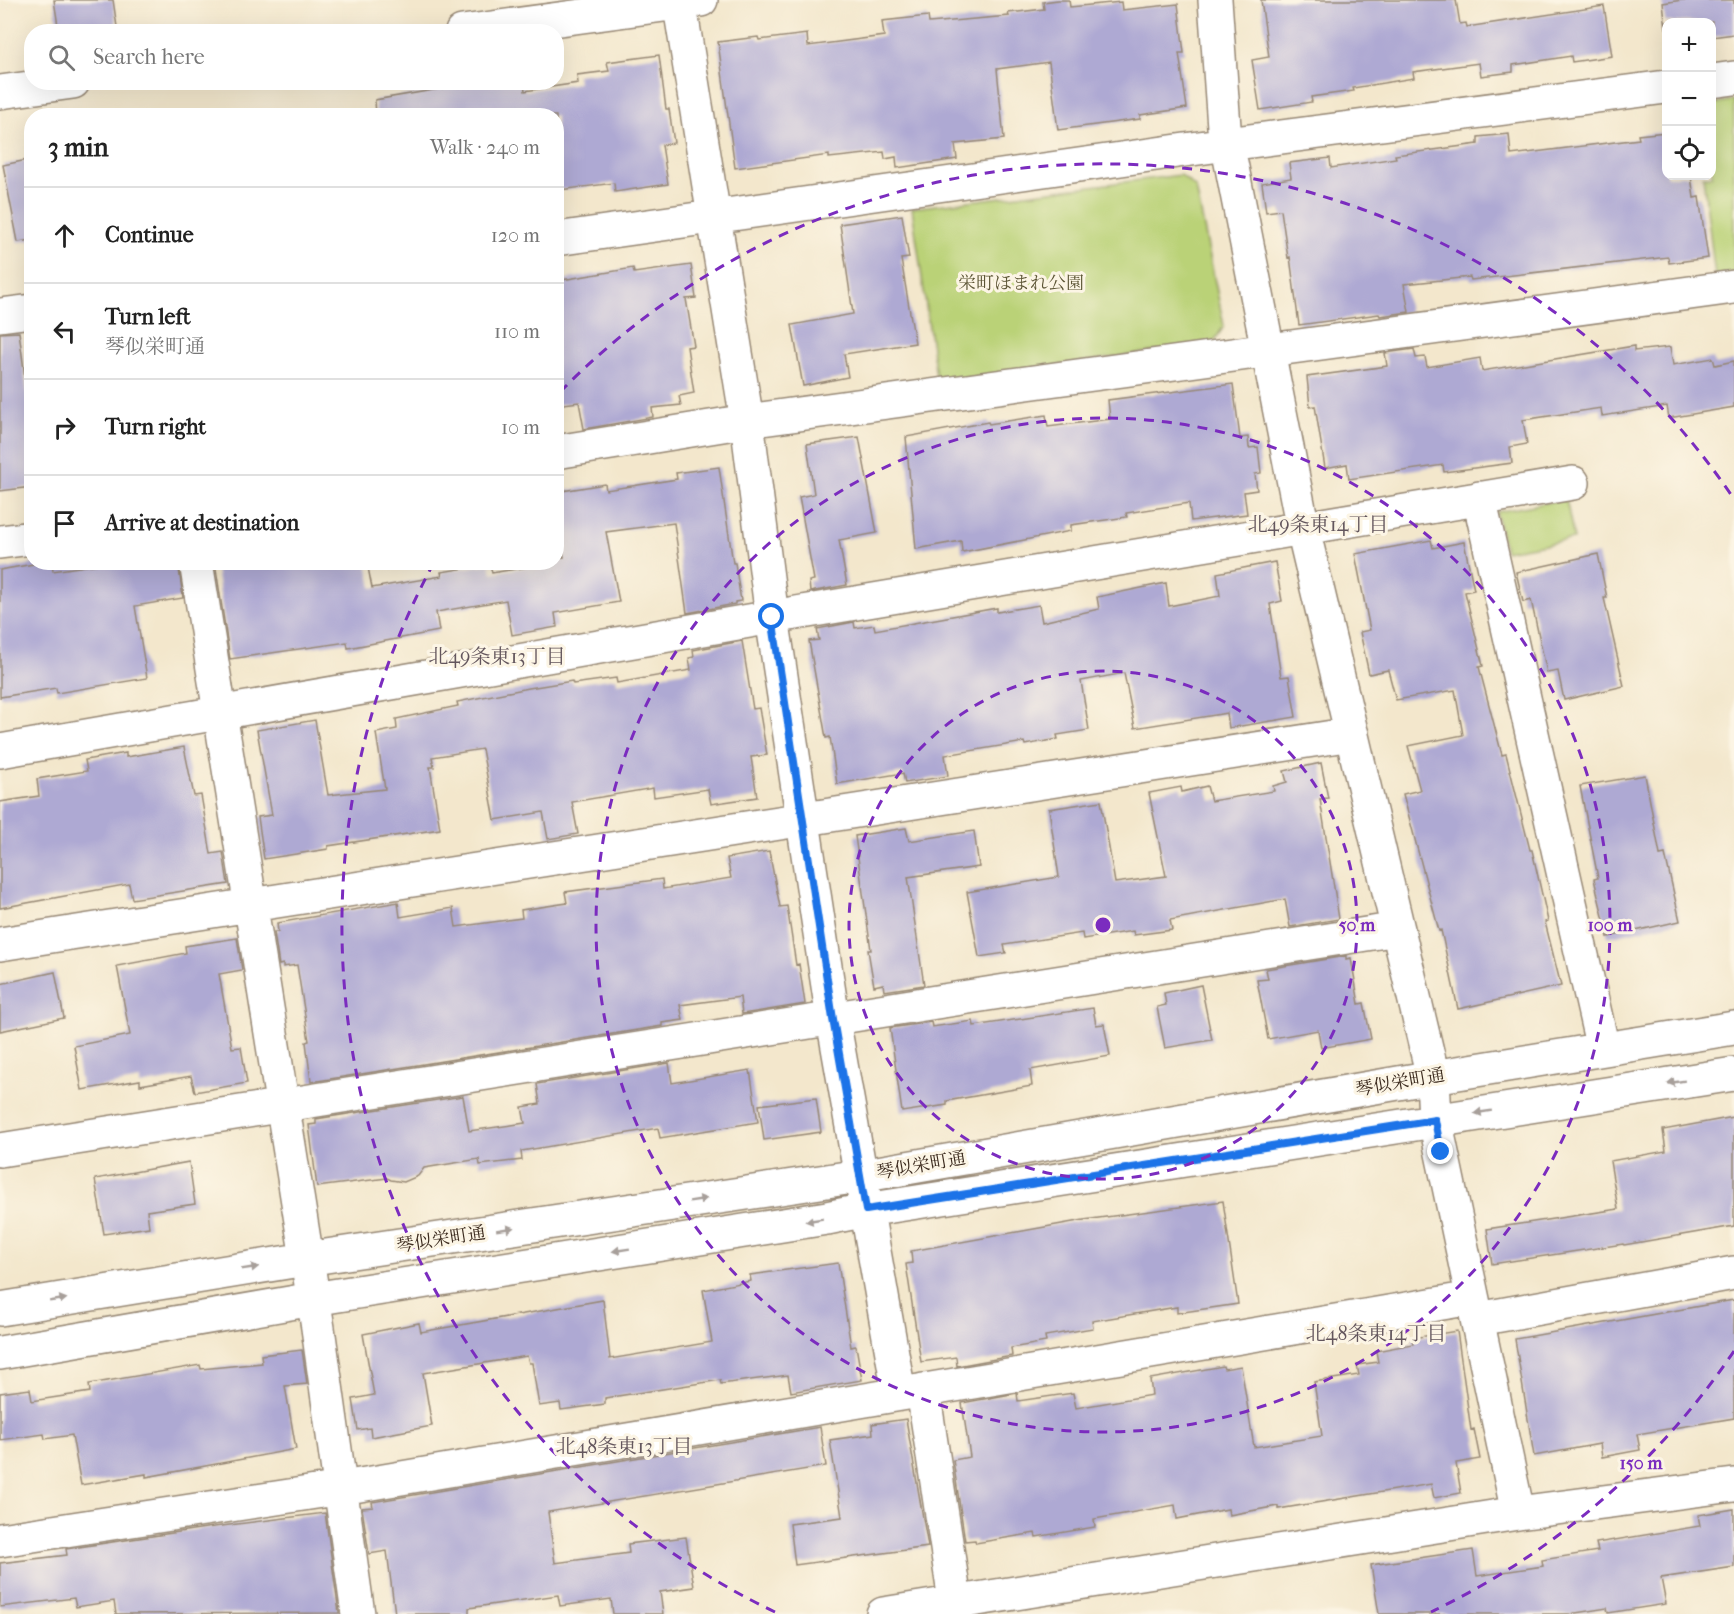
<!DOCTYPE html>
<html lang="en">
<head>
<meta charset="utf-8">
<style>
  :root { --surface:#fff; --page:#f6f6f6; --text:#222; --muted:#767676; --line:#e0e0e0 }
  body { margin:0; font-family:"IM FELL French Canon","Noto Serif JP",serif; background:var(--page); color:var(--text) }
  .controls { position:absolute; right:18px; top:18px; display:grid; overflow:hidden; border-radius:12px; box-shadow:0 6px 24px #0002 }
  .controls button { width:54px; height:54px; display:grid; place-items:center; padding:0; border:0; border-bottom:2px solid var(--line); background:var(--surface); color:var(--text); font:30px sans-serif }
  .stop { position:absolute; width:18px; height:18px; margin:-14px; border:4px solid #1a73e8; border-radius:50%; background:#fff }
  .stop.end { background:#1a73e8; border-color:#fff; box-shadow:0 2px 6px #0008 }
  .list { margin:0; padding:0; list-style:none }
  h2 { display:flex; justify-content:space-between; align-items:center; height:78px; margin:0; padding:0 24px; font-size:26px }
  h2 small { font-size:20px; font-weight:400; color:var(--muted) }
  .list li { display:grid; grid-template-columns:39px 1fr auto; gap:18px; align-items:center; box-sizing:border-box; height:96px; padding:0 24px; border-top:2px solid var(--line) }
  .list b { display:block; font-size:22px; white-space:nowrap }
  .list p { margin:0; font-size:20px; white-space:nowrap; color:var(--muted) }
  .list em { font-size:20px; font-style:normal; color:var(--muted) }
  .icon { flex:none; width:33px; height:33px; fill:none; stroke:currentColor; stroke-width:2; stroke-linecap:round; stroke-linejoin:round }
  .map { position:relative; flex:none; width:1734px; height:1614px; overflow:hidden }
  .search { position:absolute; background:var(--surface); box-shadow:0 6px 24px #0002; left:24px; top:24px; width:540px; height:66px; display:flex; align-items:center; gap:15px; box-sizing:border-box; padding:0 21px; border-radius:24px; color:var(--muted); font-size:22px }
  .panel { position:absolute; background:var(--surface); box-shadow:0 6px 24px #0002; left:24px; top:108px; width:540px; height:462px; border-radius:24px }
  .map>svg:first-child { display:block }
  .green { fill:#bad277; stroke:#7a7e4a; stroke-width:1.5 }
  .building { fill:#aea9d3 }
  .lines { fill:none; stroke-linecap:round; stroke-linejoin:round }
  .minor-casing { stroke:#978875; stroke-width:36 }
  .minor { stroke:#fff; stroke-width:33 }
  .oneway { fill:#a79f9a }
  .route { stroke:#1a73e8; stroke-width:8 }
  .ring { fill:none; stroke:#7b2cbf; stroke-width:3; stroke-dasharray:10 8 }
  .labels { text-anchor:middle; stroke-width:6; stroke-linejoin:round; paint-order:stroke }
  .park-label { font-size:18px; fill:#5b5434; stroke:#fcf5e5 }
  .street-label { font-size:18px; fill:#3b2a1e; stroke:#fcf5e5 }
  .neighbourhood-label { font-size:20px; fill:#63565d; stroke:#fcf5e5 }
  .centre { fill:#7b2cbf; stroke:#fcf5e5; stroke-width:3 }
  .ring-label { font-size:18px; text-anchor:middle; font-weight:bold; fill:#7b2cbf; stroke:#fcf5e5; stroke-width:6; stroke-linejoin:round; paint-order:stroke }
</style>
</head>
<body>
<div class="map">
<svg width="1734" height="1614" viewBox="0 0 1734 1614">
  <rect width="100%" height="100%" fill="#fcf5e5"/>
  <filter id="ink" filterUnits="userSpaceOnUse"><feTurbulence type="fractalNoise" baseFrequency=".0167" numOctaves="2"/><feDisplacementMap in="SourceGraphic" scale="12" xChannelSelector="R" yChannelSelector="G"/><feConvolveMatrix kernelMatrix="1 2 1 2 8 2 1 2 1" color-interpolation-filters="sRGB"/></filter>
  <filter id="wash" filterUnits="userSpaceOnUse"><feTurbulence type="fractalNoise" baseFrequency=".008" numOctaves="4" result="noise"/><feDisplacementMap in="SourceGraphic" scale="24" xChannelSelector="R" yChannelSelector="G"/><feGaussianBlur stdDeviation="1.35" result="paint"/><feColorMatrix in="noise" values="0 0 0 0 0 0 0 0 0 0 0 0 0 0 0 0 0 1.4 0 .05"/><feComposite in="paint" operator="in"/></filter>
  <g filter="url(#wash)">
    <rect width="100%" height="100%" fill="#f3e7cc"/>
    <path class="green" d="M 1734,100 L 1734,273 L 1715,276 L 1703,176 L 1712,176 L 1712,104 Z
      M 1181,175 L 1196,188 L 1224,326 L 1213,343 L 937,383 L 912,208 Z
      M 1566,499 L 1574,539 L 1505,551 L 1496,512 Z"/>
    <g id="blocks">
      <path class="building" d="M 54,0 L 113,0 L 117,27 L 89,32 L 59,32 Z
        M 1058,0 L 1069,0 L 1070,7 L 1121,2 L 1122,10 L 1178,4 L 1184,53 L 1179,53 L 1187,108 L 1140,115 L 1140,119 L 1058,130 L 1049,62 L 997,69 L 1004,139 L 955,144 L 957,159 L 897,168 L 896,157 L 885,159 L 884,152 L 829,158 L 829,155 L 735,168 L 718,42 L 758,37 L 759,40 L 807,34 L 808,46 L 884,36 L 882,21 L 928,16 L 929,23 L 1009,16 L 1008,13 L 1044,9 L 1043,2 Z
        M 1261,0 L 1456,0 L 1460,24 L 1466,23 L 1467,27 L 1604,6 L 1612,56 L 1572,62 L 1571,56 L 1513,65 L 1513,72 L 1481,76 L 1479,63 L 1413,72 L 1414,78 L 1353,88 L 1354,91 L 1311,97 L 1312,102 L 1260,110 L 1252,60 L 1269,57 Z
        M 1682,0 L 1734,0 L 1734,34 L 1712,37 L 1712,22 L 1666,22 L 1666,29 L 1663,3 Z
        M 659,55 L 666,109 L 669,109 L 674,143 L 662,145 L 668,184 L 615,192 L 614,183 L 560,190 L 556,162 L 556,116 L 376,116 L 375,100 L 480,82 L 524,82 L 525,91 L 578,83 L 577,75 L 609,71 L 607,62 Z
        M 1666,132 L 1666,176 L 1691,176 L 1694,198 L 1699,197 L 1708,258 L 1669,263 L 1668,257 L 1471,280 L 1470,277 L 1404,284 L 1409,312 L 1380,316 L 1379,314 L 1299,325 L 1290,257 L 1288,258 L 1281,210 L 1266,212 L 1262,183 L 1291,178 L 1289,163 L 1330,158 L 1331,168 L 1396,158 L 1395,155 L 1478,144 L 1478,137 L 1509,134 L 1511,155 L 1639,139 L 1638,135 Z
        M 32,159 L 32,240 L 18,242 L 3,165 Z
        M 902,215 L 909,258 L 901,259 L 915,343 L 844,354 L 848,377 L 803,386 L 792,325 L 853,314 L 840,224 Z
        M 691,265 L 696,298 L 686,299 L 694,346 L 687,347 L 694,393 L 679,396 L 681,405 L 652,408 L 653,417 L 584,429 L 579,402 L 556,405 L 556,281 L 633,268 L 634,273 Z
        M 19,332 L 28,400 L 32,400 L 32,487 L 0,491 L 0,333 Z
        M 1634,346 L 1634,351 L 1670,347 L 1673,365 L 1713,358 L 1715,365 L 1734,361 L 1734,407 L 1669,418 L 1667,406 L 1602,416 L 1601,408 L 1523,420 L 1527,444 L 1510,447 L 1512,463 L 1444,472 L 1443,465 L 1349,479 L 1347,464 L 1325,468 L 1315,406 L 1310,407 L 1307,377 L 1387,366 L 1385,353 L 1414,349 L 1416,358 L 1425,357 L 1427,367 L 1480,358 L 1482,371 Z
        M 1233,384 L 1240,438 L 1248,437 L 1249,448 L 1258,447 L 1261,473 L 1255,474 L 1257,490 L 1244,492 L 1247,514 L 1191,521 L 1189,503 L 1126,513 L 1127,517 L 1071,525 L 1071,531 L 962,552 L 961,541 L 916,549 L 906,437 L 988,422 L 989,424 L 1046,415 L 1048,427 L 1110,419 L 1108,400 Z
        M 859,437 L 877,533 L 839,540 L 847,585 L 810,592 L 809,581 L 814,580 L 799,497 L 814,494 L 807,444 Z
        M 719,467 L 733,563 L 735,563 L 741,601 L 735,602 L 735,604 L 687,613 L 674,523 L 606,532 L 619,602 L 555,613 L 557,627 L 512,635 L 506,600 L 436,612 L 439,631 L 348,648 L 347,642 L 230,659 L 215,562 L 367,562 L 372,588 L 442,576 L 441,572 L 490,564 L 492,573 L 556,562 L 556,558 L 564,557 L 556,510 L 556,492 L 605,484 L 606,490 L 677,479 L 676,473 Z
        M 1431,540 L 1433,548 L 1464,542 L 1474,590 L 1465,592 L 1483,666 L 1479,667 L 1502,755 L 1506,754 L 1530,850 L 1532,850 L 1548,921 L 1545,922 L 1561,986 L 1458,1009 L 1441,930 L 1439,931 L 1403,794 L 1420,790 L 1408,746 L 1463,735 L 1455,690 L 1396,700 L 1388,670 L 1369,674 L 1360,632 L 1370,630 L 1355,554 Z
        M 1598,554 L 1607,598 L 1604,598 L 1624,686 L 1564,700 L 1558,671 L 1547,673 L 1531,600 L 1523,602 L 1516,572 Z
        M 45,562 L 52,562 L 53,571 L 112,562 L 178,562 L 183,598 L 135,606 L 147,678 L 57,693 L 56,688 L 0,697 L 0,570 Z
        M 1275,562 L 1282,601 L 1270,604 L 1281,677 L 1289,676 L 1296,717 L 1229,728 L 1227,713 L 1135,728 L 1124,673 L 1081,681 L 1089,730 L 1057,735 L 1058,739 L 1025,745 L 1024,742 L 945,755 L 948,776 L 905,783 L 903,773 L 837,784 L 830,737 L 826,738 L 809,641 L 819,640 L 817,629 L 854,622 L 855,628 L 874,625 L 875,630 L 997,608 L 997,612 L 1039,605 L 1042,622 L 1099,609 L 1097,597 L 1166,583 L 1169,606 L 1220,596 L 1217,573 Z
        M 742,641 L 753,709 L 759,708 L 767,755 L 751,757 L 757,797 L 711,804 L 708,789 L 654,797 L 653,788 L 572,802 L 578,834 L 548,839 L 543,812 L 495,820 L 482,749 L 432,757 L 434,767 L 430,767 L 440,829 L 328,846 L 328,849 L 264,859 L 258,817 L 272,815 L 257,730 L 315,720 L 328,795 L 385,789 L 376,733 L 397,729 L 396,719 L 458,706 L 457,702 L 529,688 L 572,681 L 573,684 L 616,678 L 617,683 L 691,670 L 689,658 L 694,657 L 693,650 Z
        M 184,747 L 194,796 L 201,795 L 211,854 L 223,852 L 228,884 L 132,899 L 129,884 L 0,908 L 0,802 L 39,796 L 37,779 L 87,771 L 85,760 L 126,753 L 126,757 Z
        M 1321,763 L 1328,798 L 1320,799 L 1339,919 L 1290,927 L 1285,899 L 1170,920 L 1172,930 L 1134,935 L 1133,931 L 1083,939 L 1082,933 L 1004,945 L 1006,953 L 979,957 L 967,892 L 1059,877 L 1049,809 L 1101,801 L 1115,883 L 1166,876 L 1149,793 L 1181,787 L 1182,792 L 1207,786 L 1211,801 L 1274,791 L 1273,786 L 1287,782 L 1284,771 Z
        M 1645,775 L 1660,855 L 1665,854 L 1680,921 L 1608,937 L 1594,879 L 1598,878 L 1580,786 Z
        M 906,828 L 909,841 L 974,831 L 979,867 L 908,877 L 924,985 L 884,991 L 883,984 L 874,986 L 868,950 L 871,950 L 855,836 Z
        M 769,851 L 780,907 L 787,906 L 796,965 L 799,964 L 805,1004 L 742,1014 L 740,997 L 680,1005 L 683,1020 L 662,1023 L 662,1026 L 311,1082 L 306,1042 L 309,1041 L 297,965 L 283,967 L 283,964 L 279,965 L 274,932 L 278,932 L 277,923 L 398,902 L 400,917 L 453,908 L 456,927 L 522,918 L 521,910 L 567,903 L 565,892 L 662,879 L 663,889 L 731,878 L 727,858 Z
        M 237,938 L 242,970 L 219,974 L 232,1048 L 241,1047 L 247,1083 L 195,1092 L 191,1076 L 140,1085 L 140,1080 L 82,1090 L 74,1046 L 130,1035 L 117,966 L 186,953 L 185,946 Z
        M 1346,956 L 1346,959 L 1351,958 L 1359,1004 L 1364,1003 L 1371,1039 L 1321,1048 L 1318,1030 L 1268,1039 L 1257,980 L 1268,979 L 1266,969 Z
        M 55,972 L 64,1018 L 0,1031 L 0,984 Z
        M 1201,985 L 1212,1040 L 1165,1048 L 1157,1007 L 1166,1005 L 1164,993 Z
        M 1093,1008 L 1096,1025 L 1104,1024 L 1110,1056 L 1030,1070 L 1032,1086 L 947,1101 L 947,1105 L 902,1112 L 890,1028 L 931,1022 L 932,1027 L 973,1021 L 974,1026 Z
        M 669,1063 L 672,1083 L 750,1070 L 758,1122 L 660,1138 L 658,1128 L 521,1151 L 522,1160 L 480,1165 L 479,1159 L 424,1168 L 418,1176 L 404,1182 L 391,1180 L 387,1178 L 317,1187 L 309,1125 L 316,1124 L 316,1119 L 463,1096 L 469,1131 L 525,1123 L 522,1107 L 540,1104 L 537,1084 Z
        M 816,1098 L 821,1132 L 764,1140 L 759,1105 Z
        M 1734,1117 L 1734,1226 L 1624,1245 L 1623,1244 L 1492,1264 L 1487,1229 L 1618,1209 L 1610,1161 L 1666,1151 L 1663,1130 Z
        M 189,1162 L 195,1204 L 147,1211 L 149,1227 L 104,1234 L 95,1179 Z
        M 1223,1201 L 1238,1304 L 1177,1313 L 1177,1307 L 1092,1321 L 1093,1328 L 1045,1336 L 1046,1342 L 1011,1348 L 1012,1356 L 957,1366 L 956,1357 L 921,1362 L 906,1264 L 912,1263 L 911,1251 L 1084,1220 Z
        M 838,1263 L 851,1347 L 856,1346 L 862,1380 L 791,1392 L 788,1375 L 721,1384 L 720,1380 L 605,1398 L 605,1404 L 561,1410 L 560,1403 L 539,1406 L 532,1363 L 529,1363 L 527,1356 L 423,1373 L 432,1426 L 371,1437 L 370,1428 L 358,1430 L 353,1399 L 374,1395 L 363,1334 L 419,1323 L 421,1332 L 603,1300 L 610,1359 L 712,1342 L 703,1290 L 751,1281 L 750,1275 Z
        M 1734,1300 L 1734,1418 L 1637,1434 L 1640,1450 L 1602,1457 L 1600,1444 L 1534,1456 L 1515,1339 Z
        M 1457,1331 L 1471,1430 L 1474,1429 L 1480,1459 L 1456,1463 L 1461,1493 L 1434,1498 L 1431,1484 L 1278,1509 L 1278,1506 L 1229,1515 L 1228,1509 L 1177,1519 L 1175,1505 L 1094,1519 L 1095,1527 L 1036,1537 L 1035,1533 L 976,1543 L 975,1540 L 965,1541 L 953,1460 L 970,1457 L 962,1403 L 1017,1393 L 1018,1401 L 1073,1393 L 1076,1408 L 1152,1395 L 1150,1379 L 1223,1366 L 1224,1369 L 1241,1366 L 1254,1447 L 1322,1436 L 1314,1382 L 1359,1375 L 1357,1365 L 1378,1362 L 1376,1351 L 1413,1344 L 1412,1338 Z
        M 302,1350 L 307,1384 L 285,1386 L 296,1449 L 146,1477 L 146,1474 L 81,1485 L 72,1435 L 45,1439 L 44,1434 L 0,1440 L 0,1393 L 30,1389 L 32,1401 L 90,1392 L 89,1384 L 200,1365 L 201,1369 L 262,1363 L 261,1355 Z
        M 906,1419 L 928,1547 L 795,1565 L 790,1524 L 842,1517 L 830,1440 L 873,1434 L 872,1424 Z
        M 820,1427 L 826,1466 L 548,1512 L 555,1563 L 629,1553 L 628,1544 L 686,1537 L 694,1587 L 660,1592 L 663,1614 L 613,1614 L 611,1599 L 560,1606 L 558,1595 L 469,1608 L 469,1614 L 395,1614 L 387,1551 L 369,1554 L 362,1508 L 373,1507 L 372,1502 Z
        M 1734,1509 L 1734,1567 L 1661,1578 L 1666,1604 L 1608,1613 L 1607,1608 L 1569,1614 L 1379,1614 L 1371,1565 L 1473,1550 L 1477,1576 L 1543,1566 L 1542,1560 L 1598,1551 L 1596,1543 L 1700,1526 L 1698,1515 Z
        M 325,1513 L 339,1613 L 116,1614 L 114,1601 L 76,1607 L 74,1598 L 0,1607 L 0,1563 L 67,1555 L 66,1549 L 206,1528 Z"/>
    </g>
  </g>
  <g filter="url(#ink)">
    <use href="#blocks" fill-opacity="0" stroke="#978875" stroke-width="1.5"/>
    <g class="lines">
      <defs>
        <path id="minor" d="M 679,0 L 747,421 L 772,617 L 833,1019 L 899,1393
          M 1215,0 L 1224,127 L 1303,529 L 1433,1077 L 1435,1120 L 1518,1513
          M 462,32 L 701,0
          M 1712,81 L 1734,78
          M 0,92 L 73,82
          M 556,239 L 1227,144 L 1666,87
          M 0,315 L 32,311
          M 556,452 L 747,421 L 1734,287
          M 1479,498 L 1603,1049
          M 0,542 L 32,538
          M 196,562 L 318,1328 L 358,1614
          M 0,751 L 772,617 L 1573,483
          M 0,944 L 1352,734
          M 0,1150 L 1398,929
          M 0,1309 L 306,1259 L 860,1176 L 1433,1077 L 1734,1028
          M 1478,1319 L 1734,1273
          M 0,1353 L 313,1299 L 827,1218 L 866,1210 L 1734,1074
          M 923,1390 L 957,1614
          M 0,1540 L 342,1488 L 1472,1298
          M 883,1614 L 1518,1513 L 1734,1485"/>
      </defs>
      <use href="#minor" class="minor-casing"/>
      <use href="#minor" class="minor"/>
    </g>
    <defs><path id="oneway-solid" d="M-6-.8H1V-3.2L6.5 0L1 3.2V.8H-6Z" transform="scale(1.5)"/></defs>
    <g class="oneway">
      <use href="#oneway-solid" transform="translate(1676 1082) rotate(171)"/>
      <use href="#oneway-solid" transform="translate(1483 1112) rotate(171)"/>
      <use href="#oneway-solid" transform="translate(698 1200) rotate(-9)"/>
      <use href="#oneway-solid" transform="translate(814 1220) rotate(171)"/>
      <use href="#oneway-solid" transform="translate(505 1229) rotate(-9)"/>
      <use href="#oneway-solid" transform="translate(621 1250) rotate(171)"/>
      <use href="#oneway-solid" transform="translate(250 1268) rotate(-9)"/>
      <use href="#oneway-solid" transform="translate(58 1300) rotate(-9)"/>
    </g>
  </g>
  <g class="lines" filter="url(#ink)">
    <path class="route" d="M 772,617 L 833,1019 L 866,1210 L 1435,1120 L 1441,1152"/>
  </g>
  <g class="ring">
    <circle cx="1103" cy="925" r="254"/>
    <circle cx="1103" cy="925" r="507"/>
    <path d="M1734 1351A761 761 0 0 1 1431 1612M775 1612A761 761 0 0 1 431 568M560 392A761 761 0 0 1 1734 499"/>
  </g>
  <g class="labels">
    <g class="park-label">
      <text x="1021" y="289">栄町ほまれ公園</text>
    </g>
    <g class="street-label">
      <text transform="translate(1400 1082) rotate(-10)" y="6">琴似栄町通</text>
      <text transform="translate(921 1165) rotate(-10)" y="6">琴似栄町通</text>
      <text transform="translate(441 1239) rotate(-9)" y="6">琴似栄町通</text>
    </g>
    <g class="neighbourhood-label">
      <text x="1318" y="531">北49条東14丁目</text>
      <text x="497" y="663">北49条東13丁目</text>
      <text x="1376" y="1340">北48条東14丁目</text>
      <text x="624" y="1453">北48条東13丁目</text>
    </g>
  </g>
  <circle cx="1103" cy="925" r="9" class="centre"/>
  <g class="ring-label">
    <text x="1357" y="931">50 m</text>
    <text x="1610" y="931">100 m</text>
    <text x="1641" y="1469">150 m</text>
  </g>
</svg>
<div class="controls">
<button>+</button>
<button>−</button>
<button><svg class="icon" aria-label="locate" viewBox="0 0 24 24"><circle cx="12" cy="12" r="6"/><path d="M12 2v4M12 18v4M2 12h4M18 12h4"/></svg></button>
</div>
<div class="stop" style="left:772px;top:617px"></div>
<div class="stop end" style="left:1441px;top:1152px"></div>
<div class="search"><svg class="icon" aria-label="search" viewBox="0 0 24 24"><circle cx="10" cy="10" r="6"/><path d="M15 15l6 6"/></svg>Search here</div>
<section class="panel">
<h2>3 min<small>Walk · 240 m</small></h2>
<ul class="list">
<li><svg class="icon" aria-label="ahead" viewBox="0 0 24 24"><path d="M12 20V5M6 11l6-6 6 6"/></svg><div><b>Continue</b></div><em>120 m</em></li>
<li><svg class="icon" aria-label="left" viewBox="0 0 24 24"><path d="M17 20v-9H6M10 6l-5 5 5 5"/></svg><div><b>Turn left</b><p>琴似栄町通</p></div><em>110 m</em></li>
<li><svg class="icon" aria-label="right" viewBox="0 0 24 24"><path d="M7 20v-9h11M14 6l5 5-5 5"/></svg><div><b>Turn right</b></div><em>10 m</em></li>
<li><svg class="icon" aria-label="arrive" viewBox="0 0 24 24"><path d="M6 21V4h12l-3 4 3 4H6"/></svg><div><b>Arrive at destination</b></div></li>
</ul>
</section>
</div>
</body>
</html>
